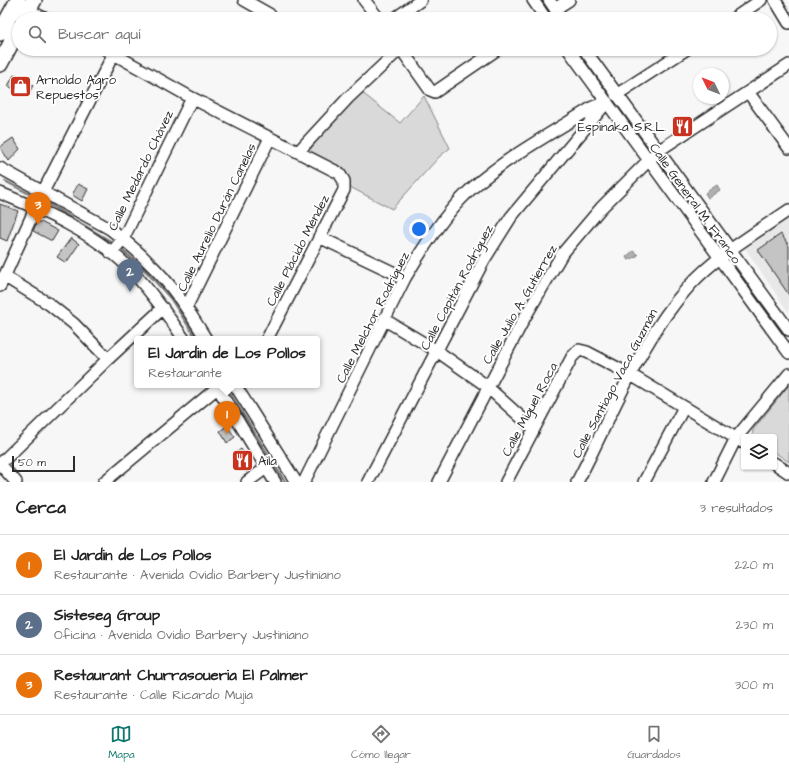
<!DOCTYPE html>
<html lang="es">
<head>
<meta charset="utf-8">
<style>
  :root { --surface:#fff; --page:#f6f6f6; --text:#222; --muted:#767676; --line:#e0e0e0; --accent:#0f766e }
  body { margin:0; font-family:"Architects Daughter",sans-serif; background:var(--page); color:var(--text) }
  .controls { position:absolute; right:12px; bottom:12px; display:grid; overflow:hidden; border-radius:4px; box-shadow:0 1px 3px #0004 }
  .controls button { width:36px; height:36px; display:grid; place-items:center; padding:0; border:0; border-bottom:1px solid var(--line); background:var(--surface); color:var(--text); font:20px sans-serif }
  .compass { position:absolute; left:693px; top:68px; width:36px; height:36px; border-radius:50%; background:var(--surface); box-shadow:0 1px 3px #0004; rotate:313deg }
  .scale { position:absolute; left:12px; bottom:10px; width:63px; box-sizing:border-box; padding-left:4px; border:2px solid #2b2b2b; border-top:0; font-size:11px; line-height:14px; white-space:nowrap; color:#2b2b2b; -webkit-text-stroke:3px #fff; paint-order:stroke }
  .you { position:absolute; left:419px; top:229px; width:14px; height:14px; margin:-10px; border:3px solid #fff; border-radius:50%; background:#1a73e8; box-shadow:0 0 0 6px #1a73e833 }
  .badge { display:grid; place-items:center; width:26px; height:26px; border-radius:50%; background:var(--accent); color:#fff; font-size:13px; font-weight:700 }
  .pin { position:absolute; translate:-50% -33px; filter:drop-shadow(0 1px 2px #0008) }
  .pin::after { content:''; position:absolute; top:21px; width:14px; height:12px; background:inherit; clip-path:polygon(0 0,100% 0,50% 100%) }
  .popup { position:absolute; left:134px; top:336px; width:186px; height:52px; box-sizing:border-box; display:grid; place-content:center; border-radius:4px; background:var(--surface); filter:drop-shadow(0 1px 3px #0005); font-size:13px; white-space:nowrap; color:var(--muted) }
  .popup b { font-size:15px; color:var(--text) }
  .popup::after { content:''; position:absolute; left:50%; top:100%; margin-left:-8px; border:8px solid transparent; border-top-color:var(--surface) }
  .list { margin:0; padding:0; list-style:none }
  h2 { display:flex; justify-content:space-between; align-items:center; height:52px; margin:0; padding:0 16px; font-size:17px }
  h2 small { font-size:13px; font-weight:400; color:var(--muted) }
  .list li { display:grid; grid-template-columns:26px 1fr auto; gap:12px; align-items:center; box-sizing:border-box; height:60px; padding:0 16px; border-top:1px solid var(--line) }
  .list b { display:block; font-size:15px; white-space:nowrap }
  .list p { margin:0; font-size:13px; white-space:nowrap; color:var(--muted) }
  .list em { font-size:13px; font-style:normal; color:var(--muted) }
  .icon { flex:none; width:22px; height:22px; fill:none; stroke:currentColor; stroke-width:2; stroke-linecap:round; stroke-linejoin:round }
  .map { position:relative; flex:none; width:789px; height:482px; overflow:hidden }
  .search { position:absolute; background:var(--surface); box-shadow:0 1px 3px #0004; left:12px; right:12px; top:12px; height:44px; display:flex; align-items:center; gap:10px; box-sizing:border-box; padding:0 14px; border-radius:22px; color:var(--muted); font-size:15px }
  .sheet { height:232px; background:var(--surface) }
  nav { display:flex; justify-content:space-around; align-items:center; box-sizing:border-box; height:56px; border-top:1px solid var(--line); background:var(--surface); font-size:11px; color:var(--muted) }
  nav a { display:grid; justify-items:center; gap:2px }
  nav .on { color:var(--accent) }
  .map>svg:first-child { display:block }
  .built { fill:#e8e8e8 }
  .green { fill:#d9d9d9; stroke:#828282 }
  .water { fill:#b0b0b0; stroke:#7b7b7b }
  .lines { fill:none; stroke-linecap:round; stroke-linejoin:round }
  .stream { stroke:#7b7b7b; stroke-width:2.5 }
  .building { fill:#c4c4c4; stroke:#2b2b2b }
  .minor-casing { stroke:#2b2b2b; stroke-width:14 }
  .major-casing { stroke:#2b2b2b; stroke-width:18 }
  .minor { stroke:#fff; stroke-width:11 }
  .major { stroke:#fff; stroke-width:15 }
  .labels { text-anchor:middle; stroke-width:4; stroke-linejoin:round; paint-order:stroke }
  .poi-label { font-size:13px; fill:#2b2b2b; stroke:#fff; text-anchor:start }
  .street-label { font-size:13px; fill:#2b2b2b; stroke:#fff }
</style>
</head>
<body>
<div class="map">
<svg width="789" height="482" viewBox="0 0 789 482">
  <rect width="100%" height="100%" fill="#f7f7f7"/>
  <filter id="ink" filterUnits="userSpaceOnUse"><feTurbulence type="fractalNoise" baseFrequency=".025" numOctaves="2"/><feDisplacementMap in="SourceGraphic" scale="8" xChannelSelector="R" yChannelSelector="G"/><feConvolveMatrix kernelMatrix="1 2 1 2 8 2 1 2 1" color-interpolation-filters="sRGB"/></filter>
  <g filter="url(#ink)">
    <path class="built" d="M 789,216 L 789,313 L 744,247 Z"/>
    <path class="green" d="M 360,91 L 400,123 L 424,96 L 450,148 L 439,157 L 392,209 L 348,186 L 311,155 L 309,151 L 325,130 Z
      M 789,385 L 789,462 L 774,452 L 774,437 L 752,437 L 753,430 Z"/>
    <path class="water" d="M 717,185 L 720,190 L 708,198 L 705,193 Z
      M 633,251 L 638,255 L 636,257 L 628,260 L 626,257 Z"/>
    <g class="lines">
      <path class="stream" d="M 5,181 L 52,206 L 115,244
        M 120,248 L 145,270 L 171,299 L 197,339
        M 226,387 L 285,482"/>
    </g>
    <path class="building" d="M 14,75 L 33,85 L 28,96 L 8,86 Z
      M 13,138 L 20,149 L 9,161 L 0,147 Z
      M 78,184 L 88,189 L 82,201 L 72,195 Z
      M 0,204 L 18,211 L 7,241 L 0,238 Z
      M 37,222 L 41,222 L 58,231 L 52,241 L 33,231 Z
      M 781,234 L 789,246 L 789,295 L 758,250 Z
      M 71,238 L 79,244 L 66,263 L 57,257 Z
      M 227,426 L 235,437 L 227,443 L 220,431 Z
      M 241,449 L 251,463 L 251,469 L 246,472 L 233,455 Z"/>
    <g class="lines">
      <defs>
        <path id="minor" d="M 244,0 L 269,14 L 273,19
          M 364,0 L 379,19
          M 533,0 L 546,19
          M 549,0 L 562,19
          M 775,0 L 789,23
          M 555,9 L 569,0
          M 28,10 L 46,19
          M 394,19 L 421,0
          M 733,19 L 761,0
          M 105,49 L 192,98 L 339,173 L 344,181 L 344,190 L 267,339
          M 401,49 L 430,90 L 435,92 L 498,49
          M 568,49 L 789,353
          M 584,49 L 789,330
          M 748,92 L 789,148
          M 616,95 L 687,49
          M 298,152 L 348,98 L 400,49
          M 0,168 L 110,229 C 123,239 136,249 147,261 C 171,283 189,311 206,339
          M 43,192 L 114,53
          M 0,193 C 42,210 94,233 126,265 C 148,287 166,313 184,339
          M 319,237 L 405,278
          M 111,253 L 123,239 L 192,98
          M 4,276 L 49,304 L 74,324 L 108,359
          M 0,286 L 35,209
          M 186,308 L 270,138
          M 385,320 L 437,351 L 484,384 L 533,428
          M 216,385 L 275,482
          M 235,385 L 296,482
          M 774,463 L 789,473
          M 0,464 L 108,359 L 163,308
          M 0,464 L 16,482
          M 104,482 L 217,388 L 224,385
          M 247,482 L 266,468
          M 304,482 L 405,278 C 421,251 439,222 461,199 C 495,163 551,134 593,107 L 607,102
          M 368,482 L 484,260 L 511,217 L 607,102
          M 439,482 L 525,317 L 562,254 L 601,208 L 658,151 L 789,65
          M 506,482 L 572,357 L 579,350 L 587,352 L 631,375 L 744,443
          M 577,482 C 612,416 639,341 690,285 C 716,256 757,232 789,210
          M 644,482 L 684,407
          M 714,482 L 736,438 L 789,374"/>
        <path id="major" d="M 23,19 L 34,0
          M 0,33 L 18,0
          M 0,64 L 19,28"/>
      </defs>
      <use href="#minor" class="minor-casing"/>
      <use href="#major" class="major-casing"/>
      <use href="#minor" class="minor"/>
      <use href="#major" class="major"/>
    </g>
  </g>
  <defs>
    <symbol id="shop-square" viewBox="-11 -11 22 22"><rect x="-9" y="-9" width="18" height="18" rx="4" fill="#c8321e" stroke="#fff"/><path d="M-5-2.5h2.3a2.7 3.5 0 0 1 5.4 0H5L5.5 6h-11ZM-1.5-2.5h3a1.5 2.3 0 0 0-3 0Z" fill="#fff"/></symbol>
    <symbol id="restaurant-square" viewBox="-11 -11 22 22"><rect x="-9" y="-9" width="18" height="18" rx="4" fill="#c8321e" stroke="#fff"/><path d="M-5-6h1v4h1v-4h1v4h1v-4h1v5L-1.5 .5V6h-2V.5L-5-1ZM5-6V6H3V1.5H1.5Q1.5-4 5-6Z" fill="#fff"/></symbol>
  </defs>
  <g fill-rule="evenodd">
    <use href="#shop-square" x="8" y="74" width="25" height="25"/>
    <use href="#restaurant-square" x="670" y="114" width="25" height="25"/>
    <use href="#restaurant-square" x="230" y="448" width="25" height="25"/>
  </g>
  <g class="labels">
    <g class="poi-label">
      <text x="36" y="84">Arnoldo Agro<tspan x="36" dy="15">Repuestos</tspan></text>
      <text x="666" y="131" text-anchor="end">Espinaka S.R.L.</text>
      <text x="258" y="465">Aila</text>
    </g>
    <g class="street-label">
      <text transform="translate(140 170) rotate(-64)" y="5">Calle Medardo Chávez</text>
      <text transform="translate(696 203) rotate(54)" y="5">Calle General M. Franco</text>
      <text transform="translate(216 217) rotate(-64)" y="5">Calle Aurelio Durán Canelas</text>
      <text transform="translate(297 250) rotate(-63)" y="5">Calle Plácido Méndez</text>
      <text transform="translate(456 287) rotate(-62)" y="5">Calle Capitán Rodríguez</text>
      <text transform="translate(519 304) rotate(-60)" y="5">Calle Julio A. Gutierrez</text>
      <text transform="translate(372 317) rotate(-63)" y="5">Calle Melchor Rodríguez</text>
      <text transform="translate(614 383) rotate(-62)" y="5">Calle Santiago Vaca Guzmán</text>
      <text transform="translate(529 409) rotate(-62)" y="5">Calle Miguel Roca</text>
    </g>
  </g>
</svg>
<div class="controls">
<button><svg class="icon" aria-label="layers" viewBox="0 0 24 24"><path d="M12 4l9 5-9 5-9-5zM3 14l9 5 9-5"/></svg></button>
</div>
<svg class="compass" viewBox="-18 -18 36 36"><path d="M0-13l5 13h-10z" fill="#e53935"/><path d="M0 13l5-13h-10z" fill="#767676"/></svg>
<div class="scale">50 m</div>
<div class="you"></div>
<div class="pin badge" style="left:227px;top:434px;background:#e8710a">1</div>
<div class="popup"><b>El Jardin de Los Pollos</b>Restaurante</div>
<div class="pin badge" style="left:130px;top:292px;background:#5c6f8a">2</div>
<div class="pin badge" style="left:38px;top:225px;background:#e8710a">3</div>
<div class="search"><svg class="icon" aria-label="search" viewBox="0 0 24 24"><circle cx="10" cy="10" r="6"/><path d="M15 15l6 6"/></svg>Buscar aquí</div>
</div>
<section class="sheet">
<h2>Cerca<small>3 resultados</small></h2>
<ul class="list">
<li><span class="badge" style="background:#e8710a">1</span><div><b>El Jardin de Los Pollos</b><p>Restaurante · Avenida Ovidio Barbery Justiniano</p></div><em>220 m</em></li>
<li><span class="badge" style="background:#5c6f8a">2</span><div><b>Sisteseg Group</b><p>Oficina · Avenida Ovidio Barbery Justiniano</p></div><em>230 m</em></li>
<li><span class="badge" style="background:#e8710a">3</span><div><b>Restaurant Churrasoueria El Palmer</b><p>Restaurante · Calle Ricardo Mujia</p></div><em>300 m</em></li>
</ul>
</section>
<nav>
<a class="on"><svg class="icon" aria-label="map" viewBox="0 0 24 24"><path d="M3 6l6-2 6 2 6-2v14l-6 2-6-2-6 2zM9 4v14M15 6v14"/></svg>Mapa</a>
<a><svg class="icon" aria-label="directions" viewBox="0 0 24 24"><path d="M12 3l9 9-9 9-9-9zM9 14v-3h6M13 9l2 2-2 2"/></svg>Cómo llegar</a>
<a><svg class="icon" aria-label="saved" viewBox="0 0 24 24"><path d="M7 4h10v16l-5-4-5 4z"/></svg>Guardados</a>
</nav>
</body>
</html>
